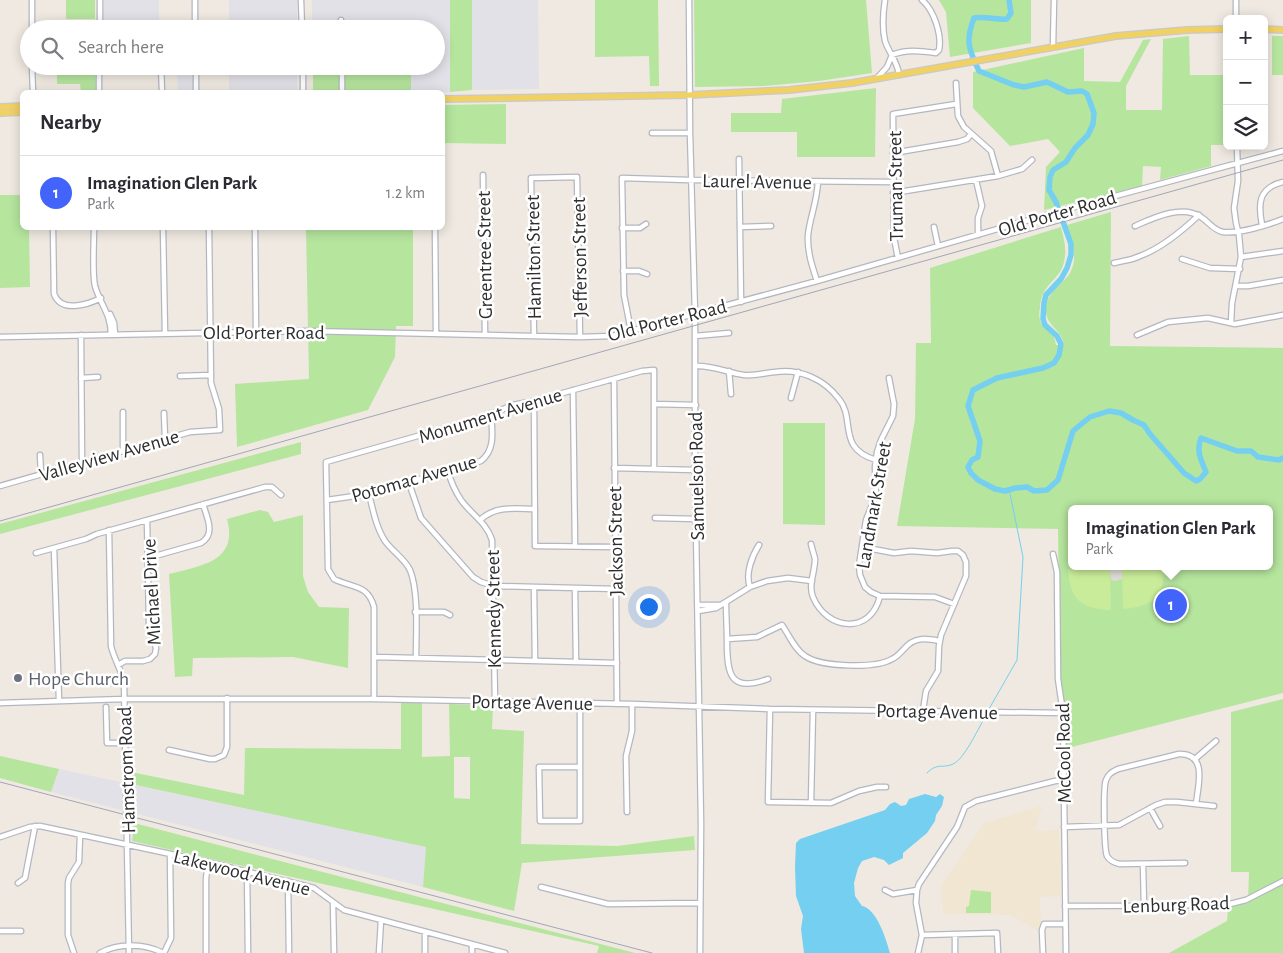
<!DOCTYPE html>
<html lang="en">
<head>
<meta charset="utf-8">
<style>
  :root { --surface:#fff; --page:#f7f7f7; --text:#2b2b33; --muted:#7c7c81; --line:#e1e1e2; --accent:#4264fb }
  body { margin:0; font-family:"Alegreya Sans",sans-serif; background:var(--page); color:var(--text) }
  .controls { position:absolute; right:15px; top:15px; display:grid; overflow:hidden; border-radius:8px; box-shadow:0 2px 12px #0003 }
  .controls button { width:45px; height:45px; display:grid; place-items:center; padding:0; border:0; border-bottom:1px solid var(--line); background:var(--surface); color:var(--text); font:25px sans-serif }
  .you { position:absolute; left:648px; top:606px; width:18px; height:18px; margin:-12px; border:4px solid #fff; border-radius:50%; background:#1a73e8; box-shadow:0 0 0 8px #1a73e833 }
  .badge { display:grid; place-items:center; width:32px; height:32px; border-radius:50%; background:var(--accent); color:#fff; font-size:16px; font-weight:700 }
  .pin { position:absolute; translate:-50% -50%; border:2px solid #fff; box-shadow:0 1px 5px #0006 }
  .popup { position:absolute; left:1068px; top:505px; width:205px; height:65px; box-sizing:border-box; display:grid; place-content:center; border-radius:8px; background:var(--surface); filter:drop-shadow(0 1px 4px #0005); font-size:16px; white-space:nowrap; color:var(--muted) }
  .popup b { font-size:19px; color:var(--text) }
  .popup::after { content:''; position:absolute; left:50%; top:100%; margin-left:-10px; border:10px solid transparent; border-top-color:var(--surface) }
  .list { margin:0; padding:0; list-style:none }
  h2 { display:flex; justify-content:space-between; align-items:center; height:65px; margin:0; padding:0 20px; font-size:21px }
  h2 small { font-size:16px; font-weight:400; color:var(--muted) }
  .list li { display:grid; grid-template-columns:32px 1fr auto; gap:15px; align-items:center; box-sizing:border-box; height:75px; padding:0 20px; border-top:1px solid var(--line) }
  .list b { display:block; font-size:19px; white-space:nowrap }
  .list p { margin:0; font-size:16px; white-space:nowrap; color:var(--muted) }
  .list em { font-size:16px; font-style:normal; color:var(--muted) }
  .icon { flex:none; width:28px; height:28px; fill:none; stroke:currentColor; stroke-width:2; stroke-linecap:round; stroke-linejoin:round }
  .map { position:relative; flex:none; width:1283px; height:953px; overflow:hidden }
  .search { position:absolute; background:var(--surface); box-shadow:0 2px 12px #0003; left:20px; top:20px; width:425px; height:55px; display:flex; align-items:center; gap:12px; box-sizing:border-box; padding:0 18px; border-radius:28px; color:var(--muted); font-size:19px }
  .panel { position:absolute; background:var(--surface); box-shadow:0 2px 12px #0003; left:20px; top:90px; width:425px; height:140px; border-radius:8px }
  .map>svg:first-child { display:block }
  .industrial { fill:#e3e1e8 }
  .education { fill:#f0e6d1 }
  .green { fill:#b6e59e; fill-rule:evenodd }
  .pitch { fill:#c9ec9a }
  .plaza { fill:#dfdcd8 }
  .water { fill:#75cff0 }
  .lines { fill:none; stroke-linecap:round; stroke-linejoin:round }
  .stream { stroke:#75cff0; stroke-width:1 }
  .river { stroke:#75cff0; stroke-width:5.5 }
  .minor-casing { stroke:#b4b7c1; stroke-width:7 }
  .major-casing { stroke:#c9c9c9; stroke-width:8 }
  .minor { stroke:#fff; stroke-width:4.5 }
  .major { stroke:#f2d163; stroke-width:5.5 }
  .rail { stroke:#a3a6b8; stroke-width:1 }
  .worship-dot { fill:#6b7280; stroke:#fff; stroke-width:2 }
  .labels { text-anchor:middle; stroke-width:5; stroke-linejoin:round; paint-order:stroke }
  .street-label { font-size:20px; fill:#2e2e2e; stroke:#fff }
  .worship-label { font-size:20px; fill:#5b616d; stroke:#fff; text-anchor:start }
</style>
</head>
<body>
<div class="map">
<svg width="1283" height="953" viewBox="0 0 1283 953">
  <rect width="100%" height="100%" fill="#efe9e1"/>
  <path class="industrial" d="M 104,0 L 159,0 L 159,20 L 193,20 L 193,29 L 103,29 Z
    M 229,0 L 297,0 L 297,29 L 229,29 Z
    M 312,0 L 450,0 L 450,92 L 411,92 L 411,66 L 436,66 L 436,29 L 312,29 Z
    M 472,0 L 538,0 L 539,89 L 472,90 Z
    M 163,66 L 194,66 L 194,92 L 178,92 L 177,71 L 163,71 Z
    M 229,66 L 297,66 L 297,92 L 229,92 Z
    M 59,769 L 427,847 L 423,887 L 51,792 Z"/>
  <path class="education" d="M 1042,806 L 1035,831 L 1059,830 L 1061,896 L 1040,897 L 1041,930 L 1037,930 L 1011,915 L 943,914 L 941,886 L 984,823 Z"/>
  <path class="green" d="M 66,0 L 95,0 L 95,19 L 66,19 Z
    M 450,0 L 472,0 L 472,90 L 450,92 Z
    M 595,0 L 658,0 L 659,86 L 650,86 L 649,56 L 595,57 Z
    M 694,0 L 866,0 L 872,73 L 819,81 L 764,86 L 695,87 Z
    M 939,0 L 1031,0 L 1031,43 L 950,57 L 946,12 Z
    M 1189,36 L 1190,75 L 1227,75 L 1227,145 L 1211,145 L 1211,166 L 1160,180 L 1161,167 L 1143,166 L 1142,186 L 1044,210 L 1046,167 L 1060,152 L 1048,139 L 1010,146 L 973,108 L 973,72 L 1084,48 L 1084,81 L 1120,82 L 1143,40 L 1151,39 L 1126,86 L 1126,110 L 1162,110 L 1163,39 Z
    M 1272,36 L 1283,36 L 1283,75 L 1272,75 Z
    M 35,66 L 95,66 L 96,92 L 81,92 L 80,84 L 57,84 L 57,71 L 35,72 Z
    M 313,66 L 411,66 L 411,92 L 313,92 Z
    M 876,88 L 875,157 L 797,157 L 797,132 L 731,132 L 731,113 L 781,113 L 782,99 Z
    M 506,104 L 506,144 L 443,143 L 443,105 Z
    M 0,195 L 22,195 L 22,228 L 29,228 L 30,287 L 0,288 Z
    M 1111,212 L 1110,346 L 1283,348 L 1283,693 L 1064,749 L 1064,697 L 1060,680 L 1058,529 L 897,526 L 915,419 L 916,343 L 931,343 L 930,268 L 1061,227 C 1064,239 1067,250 1064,262 C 1060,281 1041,283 1040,308 C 1039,312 1039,317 1040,320 C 1041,326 1046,327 1050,331 C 1054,335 1055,340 1056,345 L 1064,345 C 1062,330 1047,326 1046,312 C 1044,292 1065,284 1071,271 C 1078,256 1072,240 1067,225 ZM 1072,509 L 1270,509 L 1270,566 L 1072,566 Z
    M 306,228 L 413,228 L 413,326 L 396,326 L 395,357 L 368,410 L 237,447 L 235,384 L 309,379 Z
    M 783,423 L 825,423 L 825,525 L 783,524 Z
    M 301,442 L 301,454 L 0,534 L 0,524 Z
    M 260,510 L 268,512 L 274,522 L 303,515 L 303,576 L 308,592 L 319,607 L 349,608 L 348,668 L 293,657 L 193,658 L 192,676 L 175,677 L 169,574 C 200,566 239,562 227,519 Z
    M 1283,699 L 1283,953 L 1169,953 L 1227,921 L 1228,908 L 1248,903 L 1249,872 L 1231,872 L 1231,712 Z
    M 401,703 L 422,703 L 422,757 L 450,756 L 449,704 L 493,706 L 492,729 L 524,731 L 521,844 L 617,846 L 694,836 L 695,850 L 522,863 L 514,911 L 423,887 L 426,847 L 131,784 L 131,772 L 244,795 L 245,748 L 401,749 ZM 454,757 L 470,757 L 470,799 L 454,798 Z
    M 0,756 L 59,769 L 51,792 L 0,778 Z
    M 134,823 L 635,953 L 597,953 L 599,946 L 132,841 Z
    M 971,890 L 991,892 L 991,913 L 966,913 L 966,907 L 969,906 Z"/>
  <path class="pitch" d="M 1163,567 C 1166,597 1151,607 1123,609 L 1122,570 L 1124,568 Z
    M 1108,568 L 1110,570 L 1111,610 C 1081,609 1070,600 1068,569 Z"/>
  <path class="plaza" d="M 1098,566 L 1134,566 L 1124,568 L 1122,570 L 1122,579 L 1116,581 L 1111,580 L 1110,570 L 1108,568 L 1099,568 Z"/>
  <path class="water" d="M 925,794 L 936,797 L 940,794 L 944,797 L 942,806 L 936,815 L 935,821 L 927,833 L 903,853 L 903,858 L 889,865 L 884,860 L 874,857 L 862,861 L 858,868 L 854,883 L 855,896 L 862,906 C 877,909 886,939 890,953 L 804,953 L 801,929 L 803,916 L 796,896 L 795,867 L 796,843 L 800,839 L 885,810 L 890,804 L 895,802 L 901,806 L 906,805 L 909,799 Z"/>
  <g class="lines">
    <path class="stream" d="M 989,709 L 1017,660 L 1023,557 L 1009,489
      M 927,773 C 938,762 942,769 953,764 C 965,759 979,726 987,714"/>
    <path class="river" d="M 1009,0 L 1011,13 L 1007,19 C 996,20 985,16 974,18 C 965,41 969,50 979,71 L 1014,85 L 1024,87 L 1047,82 L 1068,92 L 1082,91 L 1087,94 L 1094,113 L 1093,124 L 1088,135 L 1075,148 L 1066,162 L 1053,170 L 1050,177 L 1049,190 L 1056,202 L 1071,244 L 1071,255 L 1067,268 L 1061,279 L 1046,295 L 1044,303 L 1043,319 L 1045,325 L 1057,336 L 1061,344 L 1059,355 L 1054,363 L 1043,368 L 997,378 L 973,390 L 968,406 L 980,441 L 978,457 L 972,460 L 968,467 L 971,473 L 978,480 L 995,489 L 1005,491 L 1015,488 L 1027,487 L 1034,491 L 1047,490 L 1058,480 L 1073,431 L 1090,417 L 1109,411 L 1121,413 L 1133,420 L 1144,425 L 1150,434 L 1184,473 L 1196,481 L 1200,479 L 1206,472 C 1201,460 1196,451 1201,438 L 1237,451 L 1251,451 L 1258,457 L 1279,460 L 1283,458"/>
    <defs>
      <path id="minor" d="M 32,0 L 32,29
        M 195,0 L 195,29
        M 301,0 L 302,29
        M 689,0 L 690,133 L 695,314 L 695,470 L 701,823 L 700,953
        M 885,0 C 883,13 882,28 885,41 C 889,53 897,61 899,74
        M 1236,19 L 1236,0
        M 341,20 L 341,29
        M 100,29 L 100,0
        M 1053,46 L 1054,0
        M 32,66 L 33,92
        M 161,66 L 162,92
        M 196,66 L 196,92
        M 303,66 L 303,92
        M 342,66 L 342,92
        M 877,78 L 887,67 L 892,55 C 906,49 921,51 936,53 L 939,50 C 942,35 934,10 922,0
        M 956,83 L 958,116 L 964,127 L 991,151 L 998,176
        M 99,92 L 99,66
        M 652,133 L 690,133
        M 893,153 L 958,142 L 967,139 L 971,134
        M 739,159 L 741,302
        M 483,175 L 485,334
        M 976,180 L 982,206 L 978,218 L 978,235
        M 893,193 L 998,176 L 1022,169 L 1032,160
        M 1262,225 C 1258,204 1258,188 1283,182
        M 1135,226 C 1153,218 1182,204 1201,217 C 1209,222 1213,230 1223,232 C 1239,234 1268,225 1283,219
        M 740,227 L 771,226
        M 934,227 L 938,246
        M 53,228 L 54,294 C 61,313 87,305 101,298
        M 94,228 C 94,242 92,274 95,286 C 100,304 111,314 111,334
        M 163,228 L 165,333
        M 255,228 L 256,331
        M 435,228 L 436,333
        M 622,228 L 640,228 L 646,224
        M 1241,257 L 1283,251
        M 898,258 L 894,238 L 893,114 L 956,104
        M 1182,259 L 1210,268 L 1240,269
        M 1114,263 C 1122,261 1132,260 1140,256 C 1162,248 1182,231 1199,215
        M 623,271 L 639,271 L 647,274
        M 817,281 C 812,266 807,251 808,235 C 810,217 817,202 818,182
        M 1237,286 L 1248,286 L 1283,280
        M 110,314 L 114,323 L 115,334
        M 1231,323 L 1232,303 L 1241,257 L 1239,235 L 1236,223 L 1234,208 L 1238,181 L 1237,146
        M 631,331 L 624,295 L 622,178 L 688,180 L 893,182
        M 81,335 L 82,462
        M 1137,335 L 1168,322 L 1208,318 L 1235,324 L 1283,315
        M 534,336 L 531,178 L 577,177 L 580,337
        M 695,336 L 729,333
        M 0,337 L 307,331 L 580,337 L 612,336 L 817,281 L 1067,209 L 1283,151
        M 695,366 C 714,365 727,373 744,375 C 755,376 764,373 775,372 C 799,368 824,379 839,399 C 856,419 836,448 876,460
        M 729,371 L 731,394
        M 180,376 L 211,375
        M 81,378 L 98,377
        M 889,378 L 894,404 L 893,416 L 881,440 L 877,452 L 875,467 L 876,495 L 866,520 L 859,565 L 860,575 L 865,587 L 871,592 L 880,596 L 935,597 L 954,604
        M 614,379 L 617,704
        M 573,390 L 575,546
        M 791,398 L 798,372
        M 534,401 L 535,546 L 615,547
        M 654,404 L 696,405
        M 123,412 L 123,451
        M 164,413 L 165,439
        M 40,455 L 41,474
        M 614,468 L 695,470
        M 448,471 C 451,482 455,491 461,500 C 471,514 487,523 492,540 L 495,701
        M 409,483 L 421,518 L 473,577 L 481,582 L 494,586 L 616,589
        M 0,486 L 190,432 L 220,430 L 219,409 L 211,383 L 209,228
        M 369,494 C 373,510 376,527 385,541 C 392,551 405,559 410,570 C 419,592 416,634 416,658
        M 327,500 L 369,494 L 481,461 C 496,449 492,431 491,413
        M 655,518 L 696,519
        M 480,520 C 496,505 515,509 535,509
        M 109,530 L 111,646 C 114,659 121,669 124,682 L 129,953
        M 811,544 C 812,549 814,554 815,559 C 815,572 808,585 813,597 C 827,631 871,635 880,596
        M 862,547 L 894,553 L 911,551 L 937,553 L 952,551 L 958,551 L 963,555 L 966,562 L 966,576 L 941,635 L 939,646 L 938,671 L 926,691 L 923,710
        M 54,548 L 59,701
        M 36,553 L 86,539 L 97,534 L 265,487 L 272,487 L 281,495
        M 1053,554 L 1057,572 L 1058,679 L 1063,713 L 1066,953
        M 148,558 L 201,543 C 216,534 207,518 203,504
        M 750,587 C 745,574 752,556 759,545
        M 534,588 L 535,661
        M 575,589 L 576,662
        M 726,602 C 726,615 727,628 727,642 C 727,674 730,693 768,679
        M 698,605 L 719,605
        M 698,611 L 716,608 L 750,587 L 767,581 L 788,578 L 812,581
        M 415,612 L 444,612 L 450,615
        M 727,639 L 757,637 L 782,625 C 789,635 795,650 805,656 C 821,667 875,669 892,659 C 897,657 900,653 904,649 C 914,637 925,638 939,641
        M 374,657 L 617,663
        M 118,665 L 125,661 L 143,661 L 150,659 L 155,654 L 156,648 L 149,625 L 147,520
        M 374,699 L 374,607 C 368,584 352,588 334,579 L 328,569 L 326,462 L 481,418 L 513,405 L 534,401 L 642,371 L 654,370 L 654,469
        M 0,703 L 124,699 L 374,699 L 632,704 L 770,709 L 1063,713
        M 580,703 L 580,821 L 540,821 L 539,767 L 580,767
        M 106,707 L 107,743 L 126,743
        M 770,709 L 768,802 L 831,803 L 859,791 L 877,787 L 886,787
        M 169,750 L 210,759 L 215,759 L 224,755 L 227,747 L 227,698
        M 1195,759 L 1216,741
        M 811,803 L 813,710
        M 1150,808 L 1160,826
        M 627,812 L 626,756 L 632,731 L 632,704
        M 1064,827 L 1119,825 L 1156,805 L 1165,802 L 1177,802 L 1214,806
        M 0,837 L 30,827 L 40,826 L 208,862 L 314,888 L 344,910 L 505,953
        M 1185,863 L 1120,864 C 1114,863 1110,861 1107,856 C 1104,849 1103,787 1106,780 C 1108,774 1112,772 1118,769 L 1179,754 C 1208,753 1198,786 1196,804
        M 1143,864 L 1144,906
        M 247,871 L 248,953
        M 288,881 L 289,953
        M 18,883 L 25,878 L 35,826
        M 541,887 L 608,904 L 699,903
        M 885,890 L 893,894 L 917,890
        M 333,903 L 334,952
        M 1065,906 L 1226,905 L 1246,900 L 1283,881
        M 0,931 L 21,931
        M 425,932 L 425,953
        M 922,935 L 997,933 L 998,953
        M 74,953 L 68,935 L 68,883 L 69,878 L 79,862 L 80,836
        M 100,953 C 118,943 144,943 163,953
        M 164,953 L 171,938 L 170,854
        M 206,953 L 206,879 L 208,862
        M 379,953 L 381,920
        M 472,953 L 472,945
        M 918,953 L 922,935 L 916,903 L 917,890 L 919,884 L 957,827 L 965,807 L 976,801 L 1055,781 L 1064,780
        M 955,953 L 955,934
        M 1043,953 L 1042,930 L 1044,924 L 1065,924"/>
      <path id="major" d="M 1264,29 L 1283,30
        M 442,99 L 690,95 L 789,90 L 852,83 L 1116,36 L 1187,30 L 1227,29
        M 0,107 L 22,106
        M 0,113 L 22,112"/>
    </defs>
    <use href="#minor" class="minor-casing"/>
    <use href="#major" class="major-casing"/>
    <use href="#minor" class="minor"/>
    <use href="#major" class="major"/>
    <path class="rail" d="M 0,521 L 1283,160
      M 0,782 L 652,953"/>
  </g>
  <circle class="worship-dot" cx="18" cy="678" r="5"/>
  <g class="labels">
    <g class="street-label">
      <text transform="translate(757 181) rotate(1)" y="7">Laurel Avenue</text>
      <text transform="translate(895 186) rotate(-91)" y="7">Truman Street</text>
      <text transform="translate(1057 213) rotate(-16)" y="7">Old Porter Road</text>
      <text transform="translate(484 255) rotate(-91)" y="7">Greentree Street</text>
      <text transform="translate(533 257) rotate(-91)" y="7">Hamilton Street</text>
      <text transform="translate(579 257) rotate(-91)" y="7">Jefferson Street</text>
      <text transform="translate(667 320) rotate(-14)" y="7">Old Porter Road</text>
      <text x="264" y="339">Old Porter Road</text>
      <text transform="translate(490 415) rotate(-17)" y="7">Monument Avenue</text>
      <text transform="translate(109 455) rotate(-16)" y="7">Valleyview Avenue</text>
      <text transform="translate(696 476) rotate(-91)" y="7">Samuelson Road</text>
      <text transform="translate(414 478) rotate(-16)" y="7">Potomac Avenue</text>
      <text transform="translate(873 505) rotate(-80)" y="7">Landmark Street</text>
      <text transform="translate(615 541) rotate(-91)" y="7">Jackson Street</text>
      <text transform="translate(151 592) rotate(-93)" y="7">Michael Drive</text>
      <text transform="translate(493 609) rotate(-91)" y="7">Kennedy Street</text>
      <text transform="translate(532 702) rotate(1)" y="7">Portage Avenue</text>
      <text transform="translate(937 711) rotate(1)" y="7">Portage Avenue</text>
      <text transform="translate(1063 753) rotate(-91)" y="7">McCool Road</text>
      <text transform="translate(126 770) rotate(-92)" y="7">Hamstrom Road</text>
      <text transform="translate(242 872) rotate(14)" y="7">Lakewood Avenue</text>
      <text transform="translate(1176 904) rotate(-2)" y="7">Lenburg Road</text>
    </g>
    <g class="worship-label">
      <text x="28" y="685">Hope Church</text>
    </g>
  </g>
</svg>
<div class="controls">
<button>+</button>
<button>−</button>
<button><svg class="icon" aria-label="layers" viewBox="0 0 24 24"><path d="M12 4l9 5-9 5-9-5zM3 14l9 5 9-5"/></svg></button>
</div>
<div class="you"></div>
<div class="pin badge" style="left:1171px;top:605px">1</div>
<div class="popup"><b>Imagination Glen Park</b>Park</div>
<div class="search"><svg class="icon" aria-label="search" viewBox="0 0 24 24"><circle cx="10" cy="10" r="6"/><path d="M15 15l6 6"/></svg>Search here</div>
<section class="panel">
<h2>Nearby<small></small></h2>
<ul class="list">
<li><span class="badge">1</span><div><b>Imagination Glen Park</b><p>Park</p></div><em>1.2 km</em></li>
</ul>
</section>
</div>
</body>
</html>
